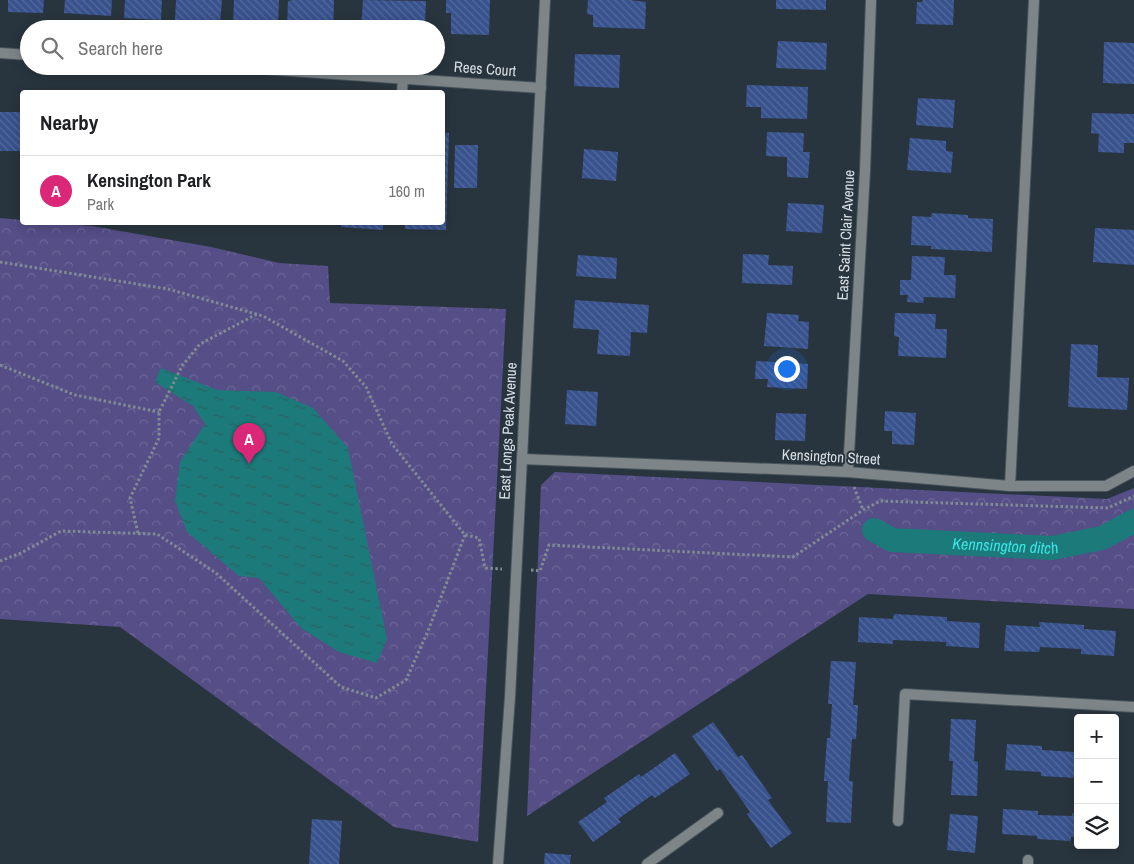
<!DOCTYPE html>
<html lang="en">
<head>
<meta charset="utf-8">
<style>
  :root { --surface:#fff; --page:#f6f6f6; --text:#202124; --muted:#757577; --line:#e0e0e0; --accent:#db2777 }
  body { margin:0; font-family:"Archivo Narrow",sans-serif; background:var(--page); color:var(--text) }
  .controls { position:absolute; right:15px; bottom:15px; display:grid; overflow:hidden; border-radius:5px; box-shadow:0 2px 12px #0003 }
  .controls button { width:45px; height:45px; display:grid; place-items:center; padding:0; border:0; border-bottom:1px solid var(--line); background:var(--surface); color:var(--text); font:25px sans-serif }
  .you { position:absolute; left:786px; top:368px; width:18px; height:18px; margin:-12px; border:4px solid #fff; border-radius:50%; background:#1a73e8; box-shadow:0 0 0 8px #1a73e833 }
  .badge { display:grid; place-items:center; width:32px; height:32px; border-radius:50%; background:var(--accent); color:#fff; font-size:16px; font-weight:700 }
  .pin { position:absolute; translate:-50% -41px; filter:drop-shadow(0 1px 2px #0008) }
  .pin::after { content:''; position:absolute; top:26px; width:18px; height:15px; background:inherit; clip-path:polygon(0 0,100% 0,50% 100%) }
  .list { margin:0; padding:0; list-style:none }
  h2 { display:flex; justify-content:space-between; align-items:center; height:65px; margin:0; padding:0 20px; font-size:21px }
  h2 small { font-size:16px; font-weight:400; color:var(--muted) }
  .list li { display:grid; grid-template-columns:32px 1fr auto; gap:15px; align-items:center; box-sizing:border-box; height:70px; padding:0 20px; border-top:1px solid var(--line) }
  .list b { display:block; font-size:19px; white-space:nowrap }
  .list p { margin:0; font-size:16px; white-space:nowrap; color:var(--muted) }
  .list em { font-size:16px; font-style:normal; color:var(--muted) }
  .icon { flex:none; width:28px; height:28px; fill:none; stroke:currentColor; stroke-width:2; stroke-linecap:round; stroke-linejoin:round }
  .map { position:relative; flex:none; width:1134px; height:864px; overflow:hidden }
  .search { position:absolute; background:var(--surface); box-shadow:0 2px 12px #0003; left:20px; top:20px; width:425px; height:55px; display:flex; align-items:center; gap:12px; box-sizing:border-box; padding:0 18px; border-radius:28px; color:var(--muted); font-size:19px }
  .panel { position:absolute; background:var(--surface); box-shadow:0 2px 12px #0003; left:20px; top:90px; width:425px; height:135px; border-radius:5px }
  .map>svg:first-child { display:block }
  .park { fill:url(#park-crowns) }
  .water { fill:url(#water-ripples) }
  .lines { fill:none; stroke-linecap:round; stroke-linejoin:round }
  .canal { stroke:#1c7a7a; stroke-width:24 }
  .building { fill:url(#building-back-hatch) }
  .service-casing { stroke:#48545c; stroke-width:12 }
  .minor-casing { stroke:#48545c; stroke-width:12 }
  .tertiary-casing { stroke:#48545c; stroke-width:12 }
  .path { stroke:#818b93; stroke-width:3; stroke-dasharray:2.5 2.5; stroke-linecap:butt }
  .service { stroke:#7d8588; stroke-width:10 }
  .minor { stroke:#7d8588; stroke-width:10 }
  .tertiary { stroke:#7d8588; stroke-width:10 }
  .labels { text-anchor:middle; stroke-width:4; stroke-linejoin:round; paint-order:stroke }
  .street-label { font-size:15px; fill:#d7dfe5; stroke:#29353e }
  .water-label { font-size:16px; font-style:italic; fill:#3ae6e7; stroke:#29353e }
</style>
</head>
<body>
<div class="map">
<svg width="1134" height="864" viewBox="0 0 1134 864">
  <defs>
    <pattern id="park-crowns" width="20" height="18" patternUnits="userSpaceOnUse" patternTransform="scale(1.25)"><rect width="20" height="18" fill="#554e87"/><path d="M2 6a3 3 0 1 1 6 0M12 15a3 3 0 1 1 6 0" fill="none" stroke="#6d6798"/></pattern>
    <pattern id="water-ripples" width="26" height="14" patternUnits="userSpaceOnUse" patternTransform="scale(1.25)"><rect width="26" height="14" fill="#1c7a7a"/><path d="M2 4q2-2 4 0t4 0M15 11q2-2 4 0t4 0" fill="none" stroke="#2c6162"/></pattern>
    <pattern id="building-back-hatch" width="6" height="6" patternUnits="userSpaceOnUse" patternTransform="scale(1.25)"><rect width="6" height="6" fill="#38528d"/><path d="M-1 5l2 2M0 0l6 6M5-1l2 2" fill="none" stroke="#546a9d"/></pattern>
  </defs>
  <rect width="100%" height="100%" fill="#29353e"/>
  <path class="park" d="M 0,218 L 22,220 L 22,222 L 50,223 L 92,226 L 211,247 L 279,263 L 328,266 L 330,303 L 506,309 L 478,842 L 394,827 L 120,627 L 0,619 Z
    M 555,472 L 1107,499 L 1134,488 L 1134,609 L 868,594 L 527,816 L 541,485 Z"/>
  <path class="water" d="M 161,368 L 217,390 L 276,392 L 313,408 L 348,448 L 387,639 L 377,663 L 339,652 L 301,628 L 259,578 L 239,576 L 187,532 L 175,501 L 180,462 L 205,424 L 193,406 L 155,382 Z"/>
  <g class="lines">
    <path class="canal" id="s1" d="M 874,530 L 892,540 L 1052,548 L 1102,538 L 1134,521"/>
  </g>
  <path class="building" d="M 8,0 L 44,0 L 43,13 L 8,12 Z
    M 65,0 L 112,0 L 111,16 L 64,13 Z
    M 125,0 L 162,0 L 161,20 L 124,18 Z
    M 176,0 L 222,0 L 220,23 L 175,21 Z
    M 234,0 L 279,0 L 278,26 L 233,24 Z
    M 293,0 L 334,0 L 333,29 L 287,26 L 288,1 Z
    M 363,0 L 426,1 L 425,22 L 412,21 L 412,29 L 361,28 Z
    M 446,0 L 490,0 L 489,35 L 451,34 L 451,13 L 446,13 Z
    M 588,0 L 630,0 L 646,2 L 645,29 L 593,27 L 593,15 L 587,14 Z
    M 776,0 L 826,0 L 826,10 L 776,9 Z
    M 923,0 L 954,0 L 953,25 L 916,24 L 917,2 L 922,2 Z
    M 778,41 L 827,43 L 826,70 L 776,68 Z
    M 1104,42 L 1134,43 L 1134,84 L 1103,83 Z
    M 575,54 L 620,55 L 619,88 L 574,86 Z
    M 747,85 L 808,87 L 807,119 L 761,118 L 761,107 L 746,107 Z
    M 918,98 L 955,100 L 953,128 L 916,125 Z
    M 0,112 L 22,112 L 22,151 L 0,151 Z
    M 1092,113 L 1134,114 L 1134,143 L 1124,143 L 1124,153 L 1098,152 L 1099,134 L 1091,133 Z
    M 767,132 L 804,133 L 803,152 L 810,152 L 808,178 L 787,177 L 787,157 L 766,156 Z
    M 442,133 L 449,133 L 446,230 L 405,229 L 405,222 L 442,222 Z
    M 910,138 L 946,141 L 946,151 L 953,152 L 951,173 L 907,170 Z
    M 455,145 L 478,145 L 477,188 L 454,188 Z
    M 584,149 L 618,152 L 616,181 L 582,178 Z
    M 788,203 L 824,205 L 822,233 L 786,231 Z
    M 932,213 L 968,215 L 968,218 L 993,219 L 992,252 L 931,249 L 931,246 L 911,245 L 912,216 L 931,217 Z
    M 341,222 L 383,222 L 383,230 L 341,227 Z
    M 1095,228 L 1134,230 L 1134,265 L 1093,262 Z
    M 743,254 L 769,255 L 768,265 L 793,266 L 792,285 L 742,283 Z
    M 578,255 L 617,258 L 616,279 L 576,276 Z
    M 912,256 L 945,257 L 944,275 L 956,275 L 955,298 L 924,297 L 923,303 L 907,302 L 908,295 L 900,295 L 900,280 L 911,280 Z
    M 575,300 L 649,305 L 647,333 L 631,332 L 630,356 L 597,354 L 599,330 L 573,328 Z
    M 767,313 L 799,315 L 798,321 L 809,322 L 808,349 L 764,346 Z
    M 895,313 L 936,314 L 935,329 L 947,329 L 946,358 L 898,356 L 899,337 L 894,336 Z
    M 1071,344 L 1098,345 L 1097,377 L 1129,378 L 1127,410 L 1068,407 Z
    M 756,361 L 808,364 L 807,389 L 767,387 L 768,379 L 755,379 Z
    M 567,390 L 598,392 L 596,426 L 565,424 Z
    M 885,411 L 916,413 L 914,445 L 892,444 L 892,431 L 884,431 Z
    M 776,413 L 806,414 L 805,441 L 775,440 Z
    M 894,614 L 947,617 L 947,621 L 980,623 L 979,648 L 946,646 L 946,642 L 893,640 L 893,644 L 858,642 L 859,617 L 893,619 Z
    M 1039,622 L 1084,625 L 1084,629 L 1116,631 L 1114,656 L 1081,654 L 1081,649 L 1040,647 L 1039,652 L 1004,651 L 1006,625 L 1040,627 Z
    M 831,661 L 856,662 L 853,705 L 858,705 L 856,739 L 852,739 L 849,781 L 853,781 L 851,823 L 826,822 L 828,781 L 824,781 L 827,738 L 830,738 L 832,704 L 828,704 Z
    M 951,719 L 976,720 L 974,761 L 978,762 L 977,796 L 951,795 L 953,761 L 949,761 Z
    M 713,722 L 738,757 L 742,755 L 772,798 L 768,800 L 792,833 L 771,848 L 747,814 L 750,812 L 720,769 L 717,771 L 692,736 Z
    M 1007,744 L 1042,746 L 1042,750 L 1075,752 L 1076,747 L 1078,748 L 1078,774 L 1076,774 L 1076,778 L 1041,776 L 1041,772 L 1005,770 Z
    M 675,753 L 690,774 L 655,798 L 652,795 L 618,819 L 621,822 L 593,842 L 578,822 L 607,802 L 604,798 L 639,774 L 641,777 Z
    M 1003,809 L 1038,811 L 1038,815 L 1072,816 L 1072,813 L 1078,813 L 1078,837 L 1071,837 L 1071,841 L 1037,839 L 1037,836 L 1002,834 Z
    M 950,814 L 978,816 L 975,853 L 947,850 Z
    M 312,819 L 342,821 L 339,864 L 309,864 Z
    M 545,853 L 571,855 L 570,864 L 544,864 Z"/>
  <g class="lines">
    <defs>
      <path id="service" d="M 402,92 L 403,78
        M 1010,486 L 1034,0
        M 898,821 L 905,694 L 1134,707
        M 647,864 L 718,813
        M 1028,864 L 1028,860"/>
      <path id="minor" d="M 0,53 L 29,55
        M 217,66 L 541,88
        M 522,459 L 848,472 L 1010,486 L 1106,486 L 1134,471
        M 848,472 L 865,171 L 871,0"/>
      <path id="tertiary" d="M 498,864 L 510,697 L 545,0"/>
    </defs>
    <use href="#service" class="service-casing"/>
    <use href="#minor" class="minor-casing"/>
    <use href="#tertiary" class="tertiary-casing"/>
    <path class="path" d="M 0,262 L 168,289 L 263,316 L 343,361 L 366,387 L 392,444 L 465,535 L 479,538 L 485,568 L 502,569
      M 0,365 L 75,395 L 159,412
      M 854,487 L 863,510
      M 138,533 L 130,498 L 159,438 L 159,412 L 182,366 L 200,344 L 257,314
      M 0,561 L 21,553 L 61,531 L 157,534 L 216,573 L 341,687 L 376,698 L 406,680 L 428,631 L 465,535
      M 531,570 L 540,571 L 549,545 L 793,557 L 863,510 L 880,501 L 1108,508 L 1134,496"/>
    <use href="#service" class="service"/>
    <use href="#minor" class="minor"/>
    <use href="#tertiary" class="tertiary"/>
  </g>
  <g class="labels">
    <g class="street-label">
      <text transform="translate(485 69) rotate(4)" y="5">Rees Court</text>
      <text transform="translate(846 235) rotate(-87)" y="5">East Saint Clair Avenue</text>
      <text transform="translate(508 431) rotate(-87)" y="5">East Longs Peak Avenue</text>
      <text transform="translate(831 457) rotate(3)" y="5">Kensington Street</text>
    </g>
    <g class="water-label">
      <text dy="6" stroke="none"><textPath href="#s1" startOffset="134">Kennsington ditch</textPath></text>
    </g>
  </g>
</svg>
<div class="controls">
<button>+</button>
<button>−</button>
<button><svg class="icon" aria-label="layers" viewBox="0 0 24 24"><path d="M12 4l9 5-9 5-9-5zM3 14l9 5 9-5"/></svg></button>
</div>
<div class="you"></div>
<div class="pin badge" style="left:249px;top:464px">A</div>
<div class="search"><svg class="icon" aria-label="search" viewBox="0 0 24 24"><circle cx="10" cy="10" r="6"/><path d="M15 15l6 6"/></svg>Search here</div>
<section class="panel">
<h2>Nearby<small></small></h2>
<ul class="list">
<li><span class="badge">A</span><div><b>Kensington Park</b><p>Park</p></div><em>160 m</em></li>
</ul>
</section>
</div>
</body>
</html>
